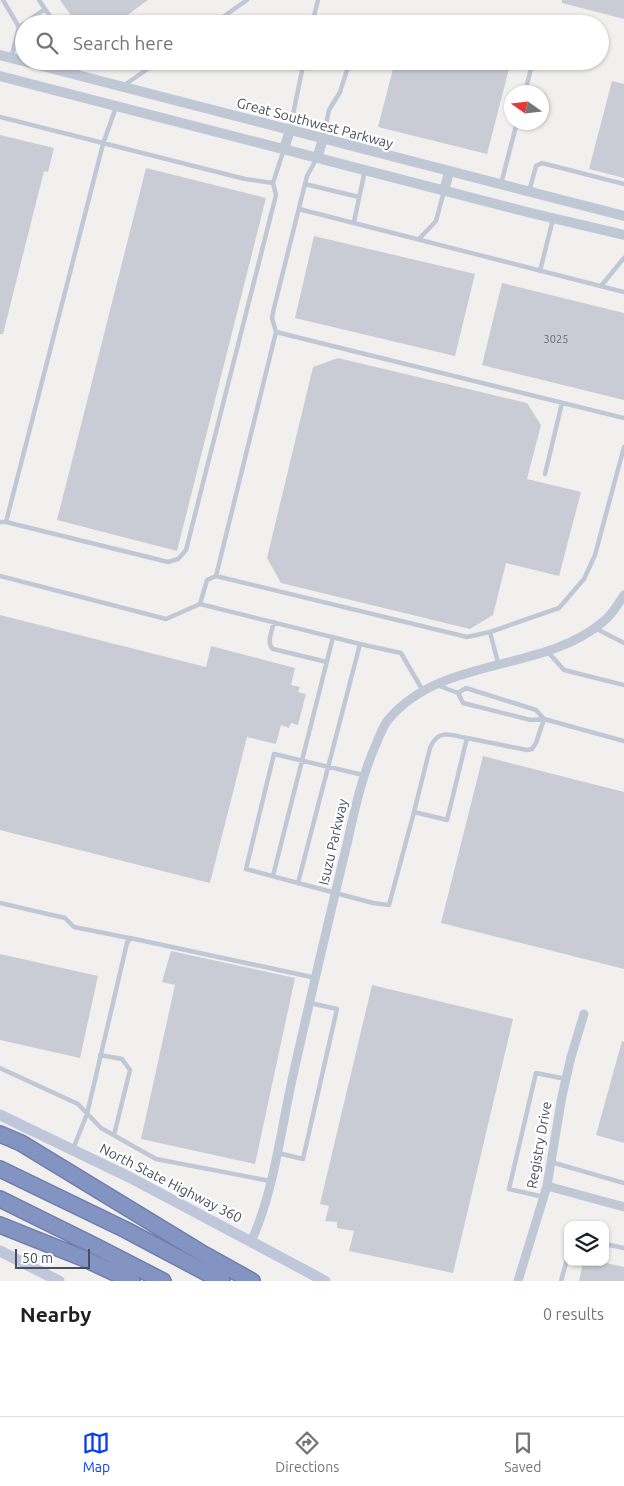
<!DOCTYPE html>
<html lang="en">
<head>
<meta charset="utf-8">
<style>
  :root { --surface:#fff; --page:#f6f6f6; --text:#202124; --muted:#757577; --line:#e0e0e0; --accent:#0a3ff0 }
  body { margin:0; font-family:Ubuntu,sans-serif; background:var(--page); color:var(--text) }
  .controls { position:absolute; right:15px; bottom:15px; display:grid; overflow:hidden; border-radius:10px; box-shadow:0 1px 4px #0004 }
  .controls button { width:45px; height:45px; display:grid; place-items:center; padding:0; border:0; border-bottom:1px solid var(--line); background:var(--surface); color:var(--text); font:25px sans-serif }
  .compass { position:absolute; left:504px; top:85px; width:45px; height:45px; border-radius:50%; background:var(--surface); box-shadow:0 1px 4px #0004; rotate:284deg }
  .scale { position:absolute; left:15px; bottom:12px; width:75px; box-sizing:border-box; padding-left:5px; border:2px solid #454d5e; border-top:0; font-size:14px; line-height:18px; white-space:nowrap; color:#454d5e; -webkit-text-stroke:4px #fff; paint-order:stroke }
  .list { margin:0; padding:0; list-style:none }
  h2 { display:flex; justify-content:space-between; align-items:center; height:65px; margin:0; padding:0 20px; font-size:21px }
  h2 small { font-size:16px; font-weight:400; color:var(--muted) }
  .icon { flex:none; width:28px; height:28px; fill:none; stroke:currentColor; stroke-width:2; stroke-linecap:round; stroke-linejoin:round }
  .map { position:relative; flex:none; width:624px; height:1281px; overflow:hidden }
  .search { position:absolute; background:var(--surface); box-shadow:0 1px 4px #0004; left:15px; right:15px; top:15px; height:55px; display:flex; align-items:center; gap:12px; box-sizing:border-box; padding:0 18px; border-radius:28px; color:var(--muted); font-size:19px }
  .sheet { height:135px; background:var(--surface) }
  nav { display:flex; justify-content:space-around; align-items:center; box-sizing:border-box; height:70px; border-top:1px solid var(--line); background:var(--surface); font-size:14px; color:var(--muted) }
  nav a { display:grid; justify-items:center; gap:2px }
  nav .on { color:var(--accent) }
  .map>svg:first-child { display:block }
  .building { fill:#caccd5 }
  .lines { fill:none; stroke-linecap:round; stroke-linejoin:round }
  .motorway-casing { stroke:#6e7fae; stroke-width:18 }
  .service { stroke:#c1c8d5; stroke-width:4.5 }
  .minor { stroke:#c1c8d5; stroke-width:9 }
  .tertiary { stroke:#c1c8d5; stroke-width:10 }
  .secondary { stroke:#c0c7da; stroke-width:11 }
  .motorway { stroke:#8394c2; stroke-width:15 }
  .labels { text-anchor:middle; stroke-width:4.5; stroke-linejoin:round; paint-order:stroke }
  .number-label { font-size:11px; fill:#666d7c }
  .street-label { font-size:14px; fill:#454d5e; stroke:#fff }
</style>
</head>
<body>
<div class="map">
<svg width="624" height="1281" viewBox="0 0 624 1281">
  <rect width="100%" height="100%" fill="#f2efef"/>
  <path class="building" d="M 60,0 L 148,0 L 115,24 L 77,24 Z
    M 562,0 L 624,0 L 624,19 L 562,3 Z
    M 395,61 L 511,61 L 487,154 L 378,127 Z
    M 612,81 L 624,84 L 624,178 L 589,169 Z
    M 0,135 L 54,148 L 48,172 L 44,171 L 3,334 L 0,334 Z
    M 146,168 L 266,198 L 177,551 L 57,520 Z
    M 314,236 L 475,274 L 455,356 L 295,318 Z
    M 502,283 L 624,313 L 624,400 L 482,365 Z
    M 338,358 L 527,403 L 541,425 L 527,479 L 581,492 L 559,576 L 506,563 L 493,615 L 470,629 L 281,583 L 267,558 L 313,367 Z
    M 0,615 L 206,667 L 211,646 L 295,668 L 291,685 L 300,687 L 298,692 L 306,694 L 298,725 L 291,723 L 289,728 L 281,725 L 276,744 L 247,737 L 210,883 L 0,830 Z
    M 483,756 L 624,792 L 624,969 L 441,923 Z
    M 171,951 L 295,978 L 255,1164 L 141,1139 L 175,985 L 162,982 Z
    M 0,954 L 98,976 L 80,1058 L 0,1040 Z
    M 372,985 L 513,1019 L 453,1273 L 349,1251 L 354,1231 L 337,1228 L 337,1222 L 325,1221 L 329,1206 L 320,1204 Z
    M 622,1041 L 624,1042 L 624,1143 L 596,1135 Z
    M 583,1262 L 602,1262 L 624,1267 L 624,1281 L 579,1281 Z"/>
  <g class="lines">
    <defs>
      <path id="motorway" d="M 0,1134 L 21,1143 L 200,1252 L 252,1281
        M 0,1169 L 126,1230 L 222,1281
        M 0,1199 L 91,1244 L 163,1281
        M 0,1225 L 85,1259 L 132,1281"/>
    </defs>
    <use href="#motorway" class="motorway-casing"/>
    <path class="service" d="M 3,0 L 19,27 L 11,58
      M 45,9 L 56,24
      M 213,24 L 247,0
      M 312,24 L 318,0
      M 19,27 L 45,9 L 39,0
      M 123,86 L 159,61
      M 525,92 L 533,61
      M 0,117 L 245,179 L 273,183
      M 290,129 L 304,61
      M 323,138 L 329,110 L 340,92 L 350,61
      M 317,158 L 307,176 L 274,308 L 272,318 L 276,332 L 624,418
      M 305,184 L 359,197
      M 501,184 L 517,122
      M 529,192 L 536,166 L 542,163 L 624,184
      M 299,209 L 624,292
      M 354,222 L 365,170
      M 419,239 L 436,221 L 444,191
      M 540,271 L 553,219
      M 601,286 L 624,258
      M 276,332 L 216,576 L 467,637 L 490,632
      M 545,474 L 562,403
      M 0,522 L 6,522 L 103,144 L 116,107
      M 6,522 L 168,562 L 178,559 L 186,550 L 276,195 L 273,183 L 284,149
      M 0,576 L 166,619 L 200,604 L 360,644
      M 200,604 L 207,580 L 216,576
      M 274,622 C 272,631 266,643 273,649 L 327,662
      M 595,628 L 624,643
      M 547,651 L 564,670 L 624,685
      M 498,663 L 490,632 L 559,608 L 584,579 L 595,555 L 624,447
      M 437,685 L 458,693 L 463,703 L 531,720 L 544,719 L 536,710 L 466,688 L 458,693
      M 467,738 C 450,735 438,728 430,748 L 414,812 L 447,820 L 467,738 L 527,750 L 532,749 L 536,743 L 544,719 L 624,741
      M 414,812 L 389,905 L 373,903 L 298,883 L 360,644 L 401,653 L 423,691
      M 273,876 L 333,637
      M 298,883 L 246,869 L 274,754 L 363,775
      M 0,903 L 65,918 L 74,927 L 129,938
      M 100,1055 L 122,1059 L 130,1070 L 114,1135
      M 0,1068 L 78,1104 L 101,1128 L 156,1159 L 270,1181
      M 73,1149 L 87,1114 L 127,943 L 130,938 L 316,978
      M 278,1153 L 303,1159 L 337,1009 L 310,1003
      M 551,1162 L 624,1183
      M 544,1197 L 509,1189 L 536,1073 L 566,1079
      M 605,1244 L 624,1248
      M 561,1281 L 568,1256"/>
    <path class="minor" d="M 547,1186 L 624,1207
      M 251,1242 C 275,1189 281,1127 294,1071 C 311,995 329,919 347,844 C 355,808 362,775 377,742 C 380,735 383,726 388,720 C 442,655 542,674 604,621 C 612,615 618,604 624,595
      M 518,1281 L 547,1186 L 562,1096 L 571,1057 L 584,1014"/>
    <path class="tertiary" d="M 0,55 L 624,216
      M 0,76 L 531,213 L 624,235
      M 284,149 L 290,130
      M 317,158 L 323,139
      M 444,191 L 449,172"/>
    <path class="secondary" d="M 0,1115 L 129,1177 L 325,1281
      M 0,1251 L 59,1281"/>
    <use href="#motorway" class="motorway"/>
  </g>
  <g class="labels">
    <g class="number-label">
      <text x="556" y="343">3025</text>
    </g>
    <g class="street-label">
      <text transform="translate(315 123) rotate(15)" y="5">Great Southwest Parkway</text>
      <text transform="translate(333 842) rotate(-77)" y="5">Isuzu Parkway</text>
      <text transform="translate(539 1145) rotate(-80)" y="5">Registry Drive</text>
      <text transform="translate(171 1183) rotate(27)" y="5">North State Highway 360</text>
    </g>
  </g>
</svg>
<div class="controls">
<button><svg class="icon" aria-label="layers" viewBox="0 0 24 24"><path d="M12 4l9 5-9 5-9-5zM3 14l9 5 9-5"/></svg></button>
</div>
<svg class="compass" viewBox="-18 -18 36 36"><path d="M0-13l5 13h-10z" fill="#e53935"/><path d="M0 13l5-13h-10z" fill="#757577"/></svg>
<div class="scale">50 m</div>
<div class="search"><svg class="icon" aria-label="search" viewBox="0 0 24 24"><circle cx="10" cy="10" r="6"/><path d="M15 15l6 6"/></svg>Search here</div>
</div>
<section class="sheet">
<h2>Nearby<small>0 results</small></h2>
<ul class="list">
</ul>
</section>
<nav>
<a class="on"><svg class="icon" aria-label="map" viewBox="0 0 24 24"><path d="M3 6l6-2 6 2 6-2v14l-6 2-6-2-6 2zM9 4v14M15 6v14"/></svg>Map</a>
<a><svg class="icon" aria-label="directions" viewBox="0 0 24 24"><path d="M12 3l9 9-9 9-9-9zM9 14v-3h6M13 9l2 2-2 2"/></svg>Directions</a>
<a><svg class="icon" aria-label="saved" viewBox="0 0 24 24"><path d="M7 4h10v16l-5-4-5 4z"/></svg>Saved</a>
</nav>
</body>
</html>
